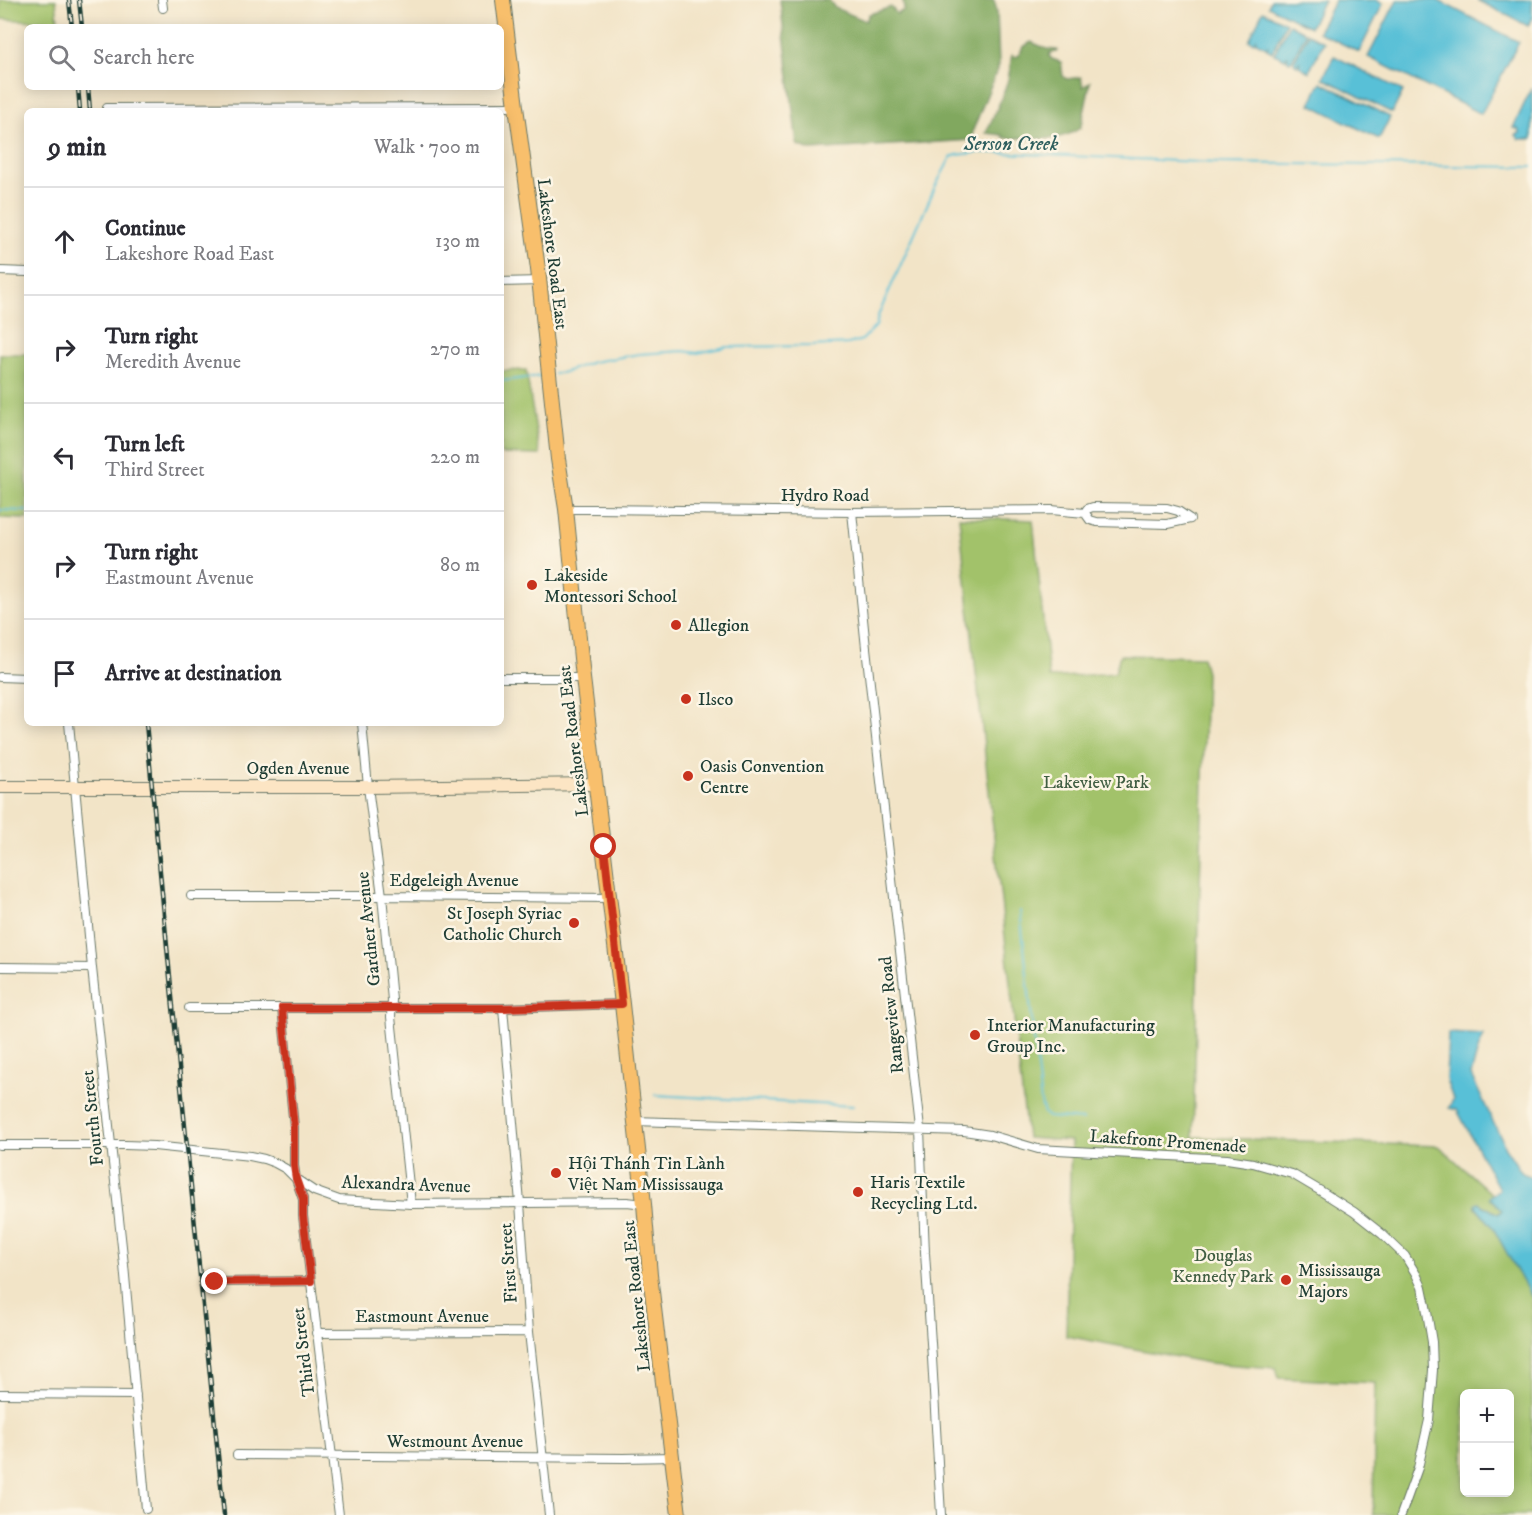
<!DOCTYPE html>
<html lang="en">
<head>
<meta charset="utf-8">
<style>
  :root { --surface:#fff; --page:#f2f2f3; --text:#2b2b33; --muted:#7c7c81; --line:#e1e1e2 }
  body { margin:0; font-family:"IM FELL DW Pica",serif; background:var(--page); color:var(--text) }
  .controls { position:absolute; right:18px; bottom:18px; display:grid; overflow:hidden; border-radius:9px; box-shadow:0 3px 15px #0003 }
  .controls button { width:54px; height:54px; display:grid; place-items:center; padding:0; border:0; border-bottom:2px solid var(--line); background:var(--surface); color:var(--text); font:30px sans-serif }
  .stop { position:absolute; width:18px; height:18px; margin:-14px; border:4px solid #c8321e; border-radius:50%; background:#fff }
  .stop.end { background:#c8321e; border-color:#fff; box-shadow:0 2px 6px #0008 }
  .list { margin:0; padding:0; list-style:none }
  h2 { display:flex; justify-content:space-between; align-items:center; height:78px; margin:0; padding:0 24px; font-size:26px }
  h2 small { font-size:20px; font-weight:400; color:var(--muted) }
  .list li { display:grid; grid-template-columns:39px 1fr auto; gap:18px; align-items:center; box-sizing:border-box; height:108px; padding:0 24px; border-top:2px solid var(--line) }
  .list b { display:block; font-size:22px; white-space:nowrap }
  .list p { margin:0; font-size:20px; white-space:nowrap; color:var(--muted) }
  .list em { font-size:20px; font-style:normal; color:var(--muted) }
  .icon { flex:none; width:33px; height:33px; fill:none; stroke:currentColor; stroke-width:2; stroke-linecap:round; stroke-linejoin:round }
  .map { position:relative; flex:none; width:1532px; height:1515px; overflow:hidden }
  .search { position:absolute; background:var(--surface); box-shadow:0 3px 15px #0003; left:24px; top:24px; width:480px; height:66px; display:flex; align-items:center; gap:15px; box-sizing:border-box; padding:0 21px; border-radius:9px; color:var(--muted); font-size:22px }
  .panel { position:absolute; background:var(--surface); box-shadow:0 3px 15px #0003; left:24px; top:108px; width:480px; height:618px; border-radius:9px }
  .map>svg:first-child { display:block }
  .green { fill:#a2c26b; stroke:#608050; stroke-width:1.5; fill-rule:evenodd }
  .forest { fill:#81a85f; stroke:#50724a; stroke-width:1.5 }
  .water { fill:#59c0d7; stroke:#3c7e86; stroke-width:1.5 }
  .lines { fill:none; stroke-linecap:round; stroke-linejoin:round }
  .stream { stroke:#59c0d7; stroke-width:2 }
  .street-casing { stroke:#697767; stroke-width:10 }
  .secondary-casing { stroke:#697767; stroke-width:14 }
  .primary-casing { stroke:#697767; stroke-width:16 }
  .street { stroke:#fff; stroke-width:8 }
  .secondary { stroke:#fce5c4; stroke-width:12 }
  .primary { stroke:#f8bf6c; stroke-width:14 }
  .rail-casing { stroke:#1f3d34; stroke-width:4.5 }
  .rail { stroke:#fcf5e5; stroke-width:2; stroke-dasharray:7; stroke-linecap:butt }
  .route { stroke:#c8321e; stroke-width:8 }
  .poi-dot { fill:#c8321e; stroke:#fcf5e5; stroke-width:2 }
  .labels { text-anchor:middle; stroke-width:5; stroke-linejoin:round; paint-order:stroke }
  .street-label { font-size:18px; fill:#1f3d34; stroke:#fcf5e5 }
  .poi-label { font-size:18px; fill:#1f3d34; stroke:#fcf5e5; text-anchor:start }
  .park-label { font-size:18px; fill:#405e42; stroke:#fcf5e5 }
  .water-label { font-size:20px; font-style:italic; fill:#2e5e5d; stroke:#fcf5e5 }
</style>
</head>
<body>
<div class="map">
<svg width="1532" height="1515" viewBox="0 0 1532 1515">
  <rect width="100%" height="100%" fill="#fcf5e5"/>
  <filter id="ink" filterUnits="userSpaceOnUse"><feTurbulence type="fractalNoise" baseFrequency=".0167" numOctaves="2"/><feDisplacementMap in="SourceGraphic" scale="12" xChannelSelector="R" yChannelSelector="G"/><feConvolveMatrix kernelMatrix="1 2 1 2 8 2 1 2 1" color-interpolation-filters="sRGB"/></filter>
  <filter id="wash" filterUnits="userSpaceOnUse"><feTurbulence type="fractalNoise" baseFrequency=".008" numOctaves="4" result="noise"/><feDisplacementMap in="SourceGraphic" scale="24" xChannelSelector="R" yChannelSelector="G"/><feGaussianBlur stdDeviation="1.35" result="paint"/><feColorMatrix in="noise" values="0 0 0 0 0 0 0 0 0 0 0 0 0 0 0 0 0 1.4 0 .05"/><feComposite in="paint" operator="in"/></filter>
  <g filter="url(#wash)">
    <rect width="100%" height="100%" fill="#f2e4c7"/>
    <path class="green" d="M 0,0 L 56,0 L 58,22 L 0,19 Z
      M 0,354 L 27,354 L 27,519 L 0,518 Z
      M 526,370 L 540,455 L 501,454 L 501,371 Z
      M 959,517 L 1033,520 L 1049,678 L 1115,673 L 1120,655 L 1202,657 L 1206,672 L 1193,1137 L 1439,1146 L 1493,1195 L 1490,1197 L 1502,1210 L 1498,1214 L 1478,1203 L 1475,1206 L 1492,1226 L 1532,1298 L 1532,1515 L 1373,1515 L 1375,1383 L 1279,1378 L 1276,1368 L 1209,1363 L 1066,1336 L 1071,1141 L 1027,1138 ZM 1464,1394 L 1510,1394 L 1510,1492 L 1464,1492 Z"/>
    <path class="forest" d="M 780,0 L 829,0 L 835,8 L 866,21 L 869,14 L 891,7 L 897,14 L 904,10 L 903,0 L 994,0 L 997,11 L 999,65 L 973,130 L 972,140 L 811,150 L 797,145 Z
      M 1031,42 L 1047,49 L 1057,50 L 1055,52 L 1050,53 L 1049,56 L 1052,59 L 1061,62 L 1063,76 L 1067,79 L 1081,77 L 1083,87 L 1090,82 C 1087,98 1085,113 1080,128 C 1059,144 1029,137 1004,138 L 1002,135 L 986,133 C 993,117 1002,100 1007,83 C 1010,74 1010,64 1012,55 L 1015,57 L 1019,55 L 1023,47 Z"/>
    <path class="water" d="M 1271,0 L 1324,0 L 1310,27 L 1268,6 Z
      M 1335,0 L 1376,0 L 1383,4 L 1359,52 L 1318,32 Z
      M 1397,0 L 1437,0 L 1519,42 L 1481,114 L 1368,57 Z
      M 1477,0 L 1532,0 L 1532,17 L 1528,26 Z
      M 1263,11 L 1286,23 L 1272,52 L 1267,49 L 1268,46 L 1266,47 L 1256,42 L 1256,39 L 1254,42 L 1249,40 Z
      M 1289,24 L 1306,33 L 1292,60 L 1289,61 L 1287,60 L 1288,56 L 1287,56 L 1285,59 L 1274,54 Z
      M 1308,34 L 1324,42 L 1309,72 L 1299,66 L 1300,62 L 1299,62 L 1297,65 L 1295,64 L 1294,61 Z
      M 1334,56 L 1403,91 L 1392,113 L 1323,78 Z
      M 1321,82 L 1390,117 L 1379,139 L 1310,104 Z
      M 1532,87 L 1532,139 L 1519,139 L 1516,135 L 1520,133 L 1518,129 L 1513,128 Z
      M 1448,1033 L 1484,1035 L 1478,1049 L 1471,1075 L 1497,1130 L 1501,1137 L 1504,1146 L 1522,1173 L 1532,1177 L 1532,1298 L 1492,1226 L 1475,1205 L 1478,1203 L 1498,1214 L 1502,1210 L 1489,1197 L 1499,1189 L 1457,1110 L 1449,1108 L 1453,1099 L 1446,1080 Z"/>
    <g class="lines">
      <path class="stream" d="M 554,374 L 565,372 L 592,362 L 639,354 L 683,351 L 697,353 L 726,347 L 811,346 L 848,344 L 862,340 L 876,326 L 878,316 L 935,187 L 951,157 L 957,155 L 982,152 L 1220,163 L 1532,167
        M 501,381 L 543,376
        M 0,510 L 27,511
        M 1020,911 L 1041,1103 L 1044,1113 L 1048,1117 L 1083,1120
        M 655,1095 L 853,1106"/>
    </g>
  </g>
  <g filter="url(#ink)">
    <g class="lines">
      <defs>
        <path id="street" d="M 162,0 L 163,8
          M 107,108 L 516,107
          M 0,271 L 27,272
          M 501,282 L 540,281
          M 566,509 L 594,509 L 852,512 L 1051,510 L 1085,513
          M 852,512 L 866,648 L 920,1129 L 925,1253 L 932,1358 L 941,1515
          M 1085,513 L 1087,509 L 1093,507 L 1167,508 L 1178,511 L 1190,519
          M 1085,513 L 1090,520 L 1097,522 L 1167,524 L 1190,519
          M 0,677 L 27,678
          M 501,678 L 583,678
          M 69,723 L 92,968 L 124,1265 L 146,1509
          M 362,723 L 368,787 L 382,896 L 392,1000 L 391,1017 L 411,1204
          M 191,896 L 382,896 L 610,898
          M 0,967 L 92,968
          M 189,1008 L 503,1008 L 622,1004
          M 282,1008 L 294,1127 L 294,1166 L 296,1179 L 303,1199 L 303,1216 L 339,1515
          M 503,1008 L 520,1203 L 529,1332 L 549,1515
          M 634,1121 L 964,1131 L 990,1135 L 1038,1149 L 1227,1159 L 1253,1163 L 1292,1174 L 1319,1190 L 1354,1212 L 1382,1234 L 1405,1256 L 1416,1274 L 1422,1287 L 1426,1306 L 1432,1342 L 1433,1370 L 1429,1420 L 1418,1468 L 1401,1515
          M 0,1145 L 125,1145 L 154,1146 L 250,1156 L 264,1159 L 275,1163 L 286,1169 L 296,1179 L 314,1191 L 339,1200 L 411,1204 L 627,1202 L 644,1204
          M 215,1282 L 311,1281
          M 316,1333 L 529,1332
          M 0,1394 L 136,1395
          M 237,1455 L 624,1458 L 672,1457"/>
        <path id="secondary" d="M 0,787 L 368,787 L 596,784"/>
        <path id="primary" d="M 503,0 L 516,107 L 538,269 L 558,459 L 566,509 L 583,678 L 622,1004 L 644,1204 L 650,1275 L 679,1515"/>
      </defs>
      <use href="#street" class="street-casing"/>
      <use href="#secondary" class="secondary-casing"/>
      <use href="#primary" class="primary-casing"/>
      <use href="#street" class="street"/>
      <use href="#secondary" class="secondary"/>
      <use href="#primary" class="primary"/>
      <defs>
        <path id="rail" d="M 69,0 L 72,27
          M 79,0 L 82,27
          M 78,87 L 80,111
          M 88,87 L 90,111
          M 146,723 L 168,957 L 224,1515"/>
      </defs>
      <use href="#rail" class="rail-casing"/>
      <use href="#rail" class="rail"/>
    </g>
  </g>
  <g class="lines" filter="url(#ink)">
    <path class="route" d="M 215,1282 L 311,1281 L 303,1216 L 303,1199 L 296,1179 L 294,1166 L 294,1127 L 282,1008 L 503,1008 L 622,1004 L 604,847"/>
  </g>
  <g class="poi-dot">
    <circle cx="532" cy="585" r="6"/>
    <circle cx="676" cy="625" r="6"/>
    <circle cx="686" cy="699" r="6"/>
    <circle cx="688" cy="776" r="6"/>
    <circle cx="574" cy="923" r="6"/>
    <circle cx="975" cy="1035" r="6"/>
    <circle cx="556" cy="1173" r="6"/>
    <circle cx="858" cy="1192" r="6"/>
    <circle cx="1286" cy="1280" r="6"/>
  </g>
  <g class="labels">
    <g class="street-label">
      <text transform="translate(553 254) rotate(83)" y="6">Lakeshore Road East</text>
      <text x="825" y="501">Hydro Road</text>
      <text transform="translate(573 741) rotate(-97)" y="6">Lakeshore Road East</text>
      <text x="298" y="774">Ogden Avenue</text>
      <text x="454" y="886">Edgeleigh Avenue</text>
      <text transform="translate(368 929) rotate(-96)" y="6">Gardner Avenue</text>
      <text transform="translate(891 1015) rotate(-96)" y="6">Rangeview Road</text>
      <text transform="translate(92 1118) rotate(-96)" y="6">Fourth Street</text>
      <text transform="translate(1168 1141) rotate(4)" y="6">Lakefront Promenade</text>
      <text transform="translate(406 1184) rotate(2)" y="6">Alexandra Avenue</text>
      <text transform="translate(508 1263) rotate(-94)" y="6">First Street</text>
      <text transform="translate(636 1296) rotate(-96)" y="6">Lakeshore Road East</text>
      <text x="422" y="1322">Eastmount Avenue</text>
      <text transform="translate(303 1352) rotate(-97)" y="6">Third Street</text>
      <text x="455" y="1447">Westmount Avenue</text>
    </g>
    <g class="poi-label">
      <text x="544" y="581">Lakeside<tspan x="544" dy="21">Montessori School</tspan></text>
      <text x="688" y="631">Allegion</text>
      <text x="698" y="705">Ilsco</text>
      <text x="700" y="772">Oasis Convention<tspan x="700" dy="21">Centre</tspan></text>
      <text x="562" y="919" text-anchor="end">St Joseph Syriac<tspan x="562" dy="21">Catholic Church</tspan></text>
      <text x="987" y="1031">Interior Manufacturing<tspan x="987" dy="21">Group Inc.</tspan></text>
      <text x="568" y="1169">Hội Thánh Tin Lành<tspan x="568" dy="21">Việt Nam Mississauga</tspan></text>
      <text x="870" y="1188">Haris Textile<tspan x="870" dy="21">Recycling Ltd.</tspan></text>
      <text x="1298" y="1276">Mississauga<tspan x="1298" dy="21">Majors</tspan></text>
    </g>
    <g class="park-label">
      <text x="1096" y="788">Lakeview Park</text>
      <text x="1223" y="1261">Douglas<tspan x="1223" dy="21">Kennedy Park</tspan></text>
    </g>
    <g class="water-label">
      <text x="1011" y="150">Serson Creek</text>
    </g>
  </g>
</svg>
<div class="controls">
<button>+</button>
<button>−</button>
</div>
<div class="stop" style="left:604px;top:847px"></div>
<div class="stop end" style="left:215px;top:1282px"></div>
<div class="search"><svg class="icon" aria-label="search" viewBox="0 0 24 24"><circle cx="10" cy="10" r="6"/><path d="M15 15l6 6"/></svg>Search here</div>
<section class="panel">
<h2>9 min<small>Walk · 700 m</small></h2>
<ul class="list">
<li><svg class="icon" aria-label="ahead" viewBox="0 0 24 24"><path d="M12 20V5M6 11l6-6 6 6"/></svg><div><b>Continue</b><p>Lakeshore Road East</p></div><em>130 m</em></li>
<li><svg class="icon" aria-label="right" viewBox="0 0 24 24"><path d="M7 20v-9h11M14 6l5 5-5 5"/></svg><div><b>Turn right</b><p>Meredith Avenue</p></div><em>270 m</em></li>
<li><svg class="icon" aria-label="left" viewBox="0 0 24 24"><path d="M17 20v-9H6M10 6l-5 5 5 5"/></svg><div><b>Turn left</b><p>Third Street</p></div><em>220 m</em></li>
<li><svg class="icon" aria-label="right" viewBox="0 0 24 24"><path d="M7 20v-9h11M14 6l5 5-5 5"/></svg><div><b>Turn right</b><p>Eastmount Avenue</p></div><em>80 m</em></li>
<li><svg class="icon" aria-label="arrive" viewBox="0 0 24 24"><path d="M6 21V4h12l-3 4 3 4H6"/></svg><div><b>Arrive at destination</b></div></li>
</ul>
</section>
</div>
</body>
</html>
